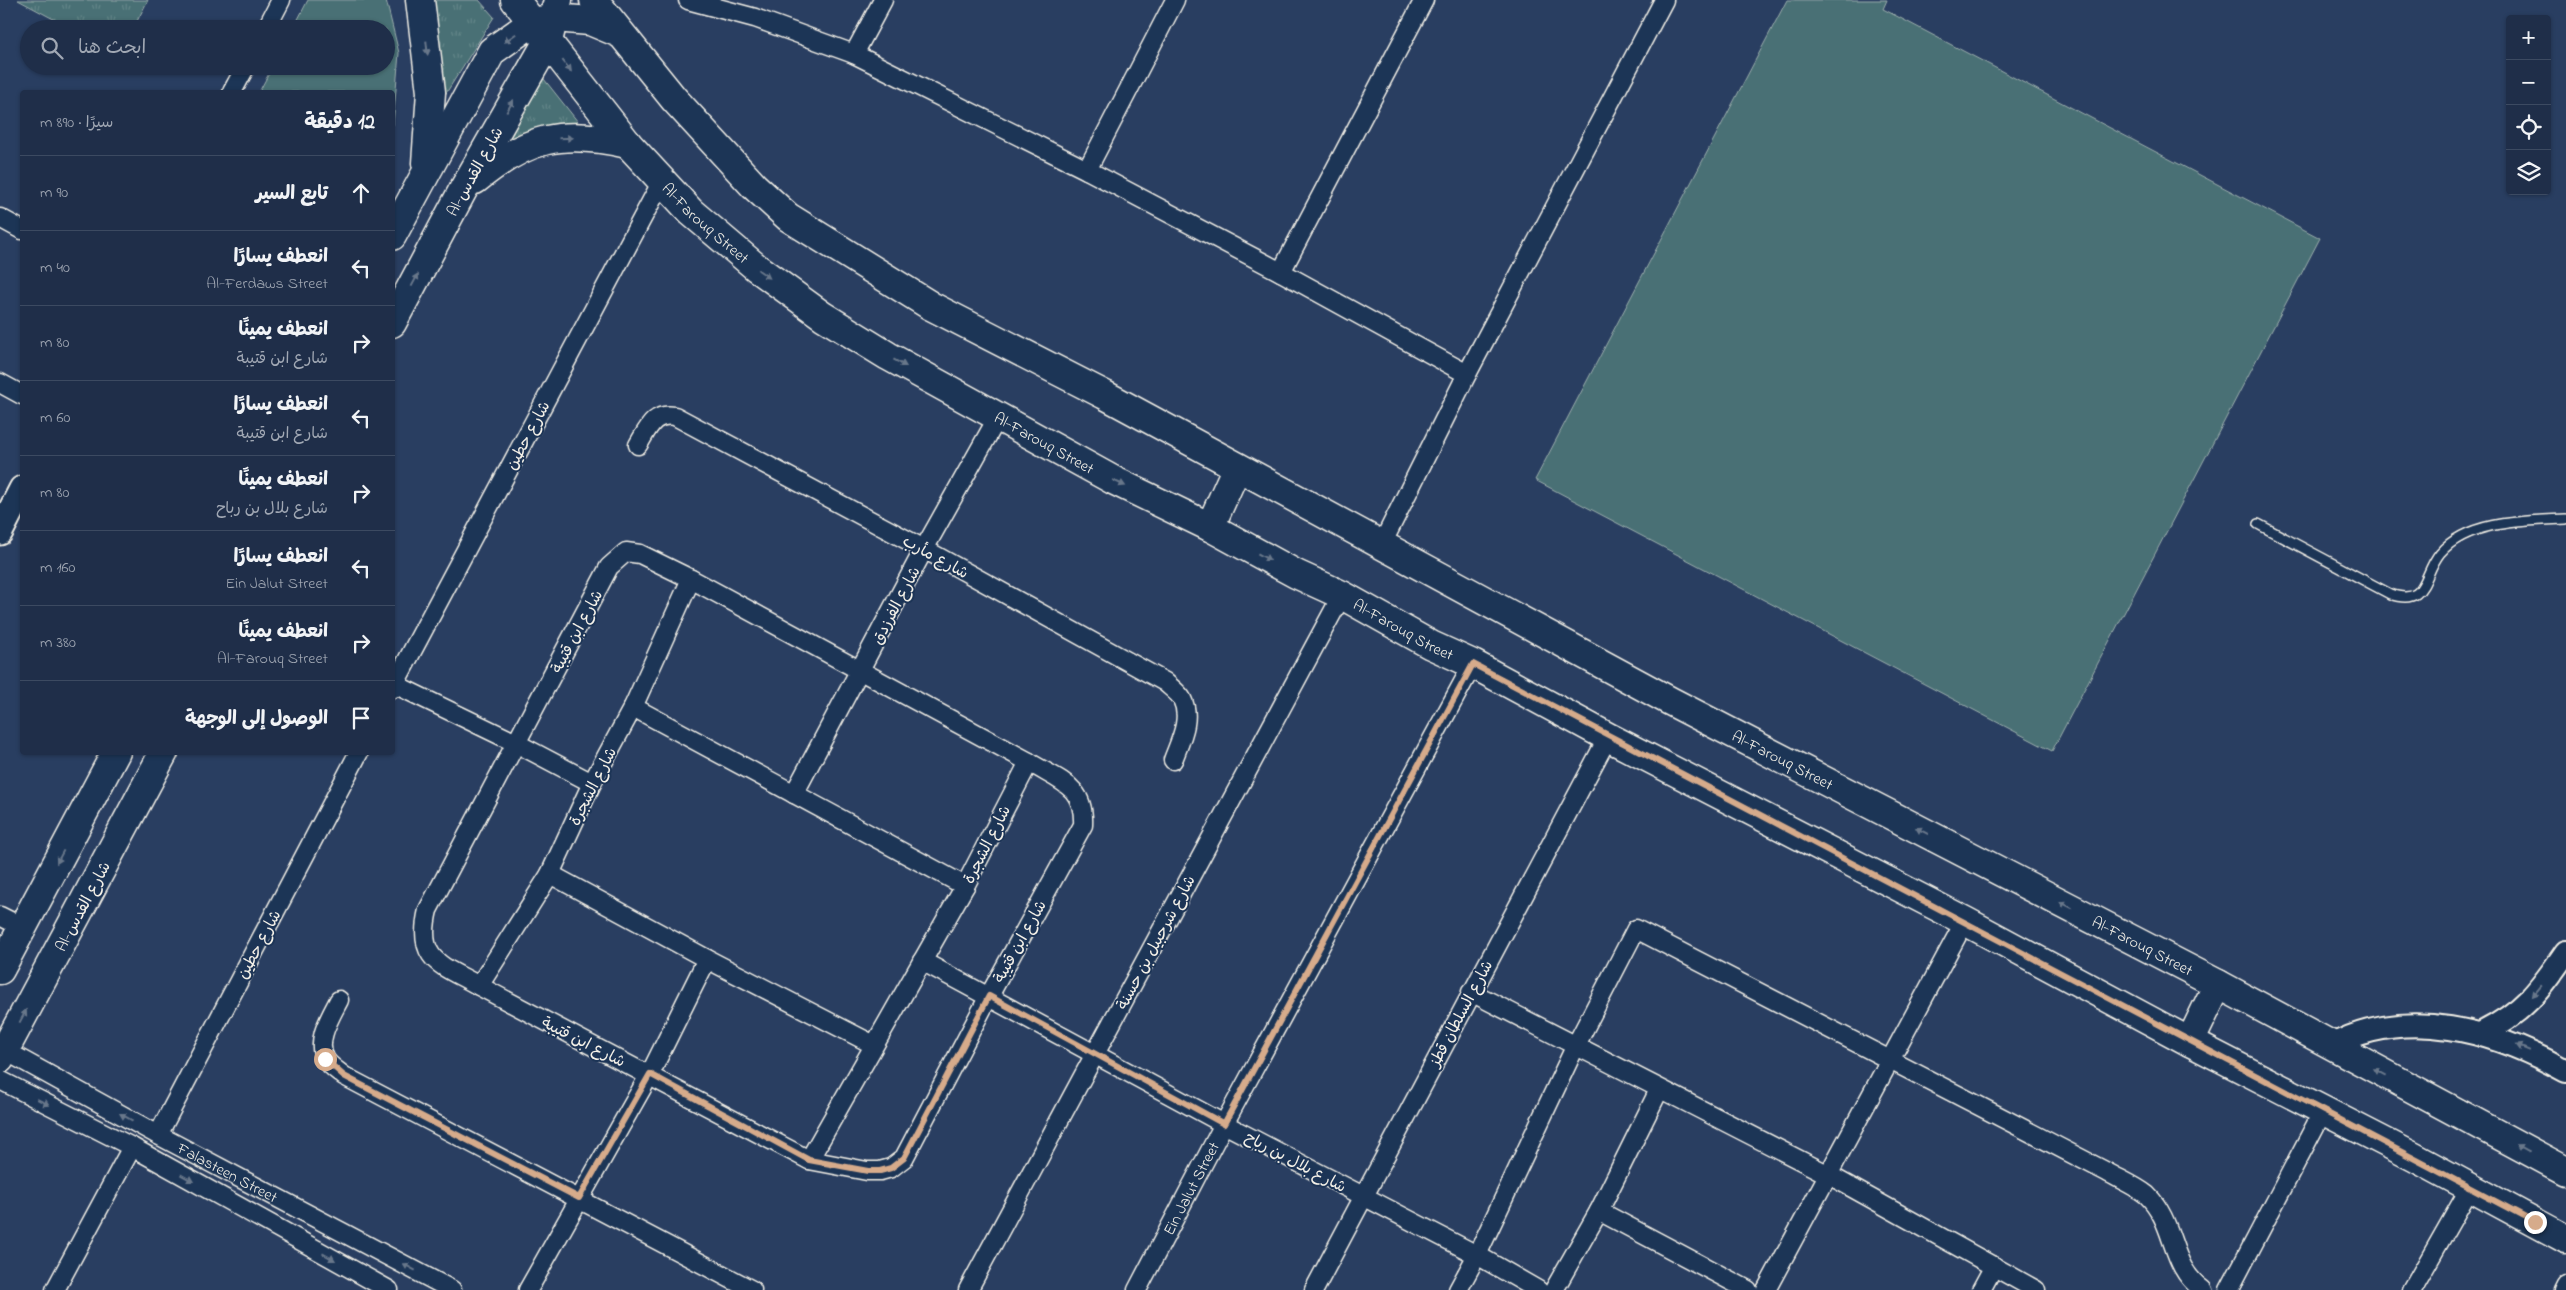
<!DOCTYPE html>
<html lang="ar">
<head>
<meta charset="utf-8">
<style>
  :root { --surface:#1f2e49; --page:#2c3a53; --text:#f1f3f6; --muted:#a1a8b4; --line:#3c4a61 }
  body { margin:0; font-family:"Indie Flower","Playpen Sans Arabic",sans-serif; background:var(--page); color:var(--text); direction:rtl }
  .controls { position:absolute; right:15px; top:15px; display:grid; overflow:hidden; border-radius:5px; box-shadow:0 1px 4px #0004 }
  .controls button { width:45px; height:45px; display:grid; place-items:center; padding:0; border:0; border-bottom:1px solid var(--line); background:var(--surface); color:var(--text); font:25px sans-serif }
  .stop { position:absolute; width:15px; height:15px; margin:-11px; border:4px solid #d6ab8b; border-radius:50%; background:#fff }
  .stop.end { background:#d6ab8b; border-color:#fff; box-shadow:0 1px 5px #0008 }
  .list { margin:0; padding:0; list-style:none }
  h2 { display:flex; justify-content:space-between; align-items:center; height:65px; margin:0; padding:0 20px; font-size:21px }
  h2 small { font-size:16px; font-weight:400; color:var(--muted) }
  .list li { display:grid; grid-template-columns:32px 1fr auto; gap:15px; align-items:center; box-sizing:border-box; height:75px; padding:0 20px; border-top:1px solid var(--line) }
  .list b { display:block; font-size:19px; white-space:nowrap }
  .list p { margin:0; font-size:16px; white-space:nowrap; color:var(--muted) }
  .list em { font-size:16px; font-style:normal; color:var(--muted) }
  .icon { flex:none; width:28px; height:28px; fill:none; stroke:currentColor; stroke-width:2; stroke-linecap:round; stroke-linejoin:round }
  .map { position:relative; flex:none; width:2566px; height:1290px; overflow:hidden; direction:ltr }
  .search { position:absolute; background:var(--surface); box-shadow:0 1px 4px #0004; left:20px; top:20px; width:375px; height:55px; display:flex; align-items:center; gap:12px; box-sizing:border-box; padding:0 18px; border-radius:28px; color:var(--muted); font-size:19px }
  .panel { position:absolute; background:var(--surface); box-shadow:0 1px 4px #0004; left:20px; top:90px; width:375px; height:665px; border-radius:5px; direction:rtl }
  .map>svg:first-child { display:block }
  .green { fill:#487074; stroke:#9eb0ae }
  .park { fill:url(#park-tufts); stroke:#9eb0ae }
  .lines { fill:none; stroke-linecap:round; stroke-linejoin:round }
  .service-casing { stroke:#f4f1e8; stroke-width:12 }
  .minor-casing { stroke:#f4f1e8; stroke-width:21 }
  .tertiary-casing { stroke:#f4f1e8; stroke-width:26 }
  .secondary-casing { stroke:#f4f1e8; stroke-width:29 }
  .primary-casing { stroke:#f4f1e8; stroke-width:31 }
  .service { stroke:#1d3557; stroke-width:9 }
  .minor { stroke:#1d3557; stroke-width:18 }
  .tertiary { stroke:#1d3557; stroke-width:22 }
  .secondary { stroke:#1d3557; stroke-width:25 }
  .primary { stroke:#1d3557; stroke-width:28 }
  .oneway { fill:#68778a }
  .route { stroke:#d6ab8b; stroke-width:6 }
  .labels { text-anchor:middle; stroke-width:4; stroke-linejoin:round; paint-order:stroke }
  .street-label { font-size:16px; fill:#f4f1e8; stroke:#1d3557 }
</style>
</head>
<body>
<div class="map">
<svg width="2566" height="1290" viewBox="0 0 2566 1290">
  <defs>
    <pattern id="park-tufts" width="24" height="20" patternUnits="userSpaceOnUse" patternTransform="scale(1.25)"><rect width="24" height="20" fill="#487074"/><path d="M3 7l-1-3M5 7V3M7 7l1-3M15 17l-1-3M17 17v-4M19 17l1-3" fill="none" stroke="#638588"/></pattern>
  </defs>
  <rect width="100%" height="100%" fill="#293e61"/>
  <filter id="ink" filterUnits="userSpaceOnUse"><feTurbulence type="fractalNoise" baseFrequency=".02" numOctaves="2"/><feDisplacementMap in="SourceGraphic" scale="10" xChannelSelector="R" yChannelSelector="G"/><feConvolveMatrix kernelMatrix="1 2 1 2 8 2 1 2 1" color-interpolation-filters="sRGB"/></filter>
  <g filter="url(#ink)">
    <path class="green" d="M 308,0 L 386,0 L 399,53 L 393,125 L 392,92 L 259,92 L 273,66 L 386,66 L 386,29 L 293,29 Z
      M 1787,0 L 1887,0 L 1883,9 L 2320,238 L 2052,751 L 1535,480 Z"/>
    <path class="park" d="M 18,0 L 148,0 L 133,29 L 72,29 Z
      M 428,0 L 479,0 L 494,17 L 438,106 Z
      M 540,74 L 578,122 L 555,125 L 504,142 Z"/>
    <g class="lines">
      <defs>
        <path id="service" d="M 2258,524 L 2390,594 C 2428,607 2422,575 2440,553 C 2468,520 2526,521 2566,519"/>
        <g id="minor">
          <path d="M 688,0 L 755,18 L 854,54 L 1087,170 L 1281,272 L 1467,374"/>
          <path d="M 266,29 L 281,0"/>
          <path d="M 854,54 L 883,0"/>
          <path d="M 232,92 L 246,66"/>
          <path d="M 1087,170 L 1175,0"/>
          <path d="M 0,218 L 22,230"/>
          <path d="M 1281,272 L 1424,0"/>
          <path d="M 0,383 L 22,395"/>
          <path d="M 638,445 C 648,429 653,412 675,416 L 924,549 L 1165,682 C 1170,687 1179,693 1182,699 C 1192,719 1180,741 1173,760"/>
          <path d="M 1381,546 L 1467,374 L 1664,0"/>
          <path d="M 626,552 L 640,554 L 691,579 L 1029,762 C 1059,781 1085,785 1083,825 L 989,996 L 904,1158 L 891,1168 L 880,1171 L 867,1171 L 809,1160 L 479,986 C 440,964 416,961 428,910 L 609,567 Z"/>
          <path d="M 392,683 L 516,743 L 592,783"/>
          <path d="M 392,689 L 662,181"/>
          <path d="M 633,707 L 965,886"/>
          <path d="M 794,794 L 924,549 L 998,417"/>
          <path d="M 550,874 L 707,959 L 874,1045"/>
          <path d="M 0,916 L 22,927"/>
          <path d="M 922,961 L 1224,1124 L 1477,1255 L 1538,1290"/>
          <path d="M 479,986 L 550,874 L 592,783 L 633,707 L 691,579"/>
          <path d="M 1471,992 L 1829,1175 L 2036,1290"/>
          <path d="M 339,1000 C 331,1016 314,1042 326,1060 C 330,1066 338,1071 344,1076 L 752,1290"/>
          <path id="s1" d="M 4,1050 L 158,1135 L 452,1290"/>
          <path d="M 0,1080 L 132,1147 L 389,1290"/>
          <path d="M 158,1135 L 359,752"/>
          <path d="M 809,1160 L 965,886 L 1029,762"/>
          <path d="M 1599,1211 L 1748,1290"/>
          <path d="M 55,1290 L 132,1147"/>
          <path d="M 528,1290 L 650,1074 L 707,959"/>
          <path d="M 968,1290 L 1342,595"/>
          <path id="s2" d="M 1137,1290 L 1224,1124 L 1473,664"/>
          <path d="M 1314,1290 L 1608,737"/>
          <path d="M 1458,1290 L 1477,1255 L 1576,1045 L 1636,929 L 2107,1172 C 2119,1179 2136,1186 2147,1195 C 2177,1224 2168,1265 2203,1290"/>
          <path d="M 1554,1290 L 1599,1211 L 1659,1090"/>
          <path d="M 1766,1290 L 1965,921"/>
          <path d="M 1981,1290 L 1994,1266"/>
          <path d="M 2229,1290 L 2323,1111"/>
          <path d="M 2412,1290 L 2470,1188"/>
          <path d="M 2563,1290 L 2566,1284"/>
        </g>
        <path id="tertiary" d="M 2482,1033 C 2524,1012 2540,990 2566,952
          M 2331,1046 C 2407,1005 2495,1031 2566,1071"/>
        <path id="secondary" d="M 0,532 L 22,489"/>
        <g id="primary">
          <path d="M 420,0 L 431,92 L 426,163"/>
          <path id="s3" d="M 515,0 L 628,144 L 691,212 L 757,268 L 823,316 L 888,356 L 1113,480 L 1210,527 L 1296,574 L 1342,595 L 1431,645 L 1473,664 L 1608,737 L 1965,921 L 2190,1042 L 2414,1157 L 2566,1239"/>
          <path id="s4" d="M 594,0 L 674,99 L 754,186 L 788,217 L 931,306 L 1105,395 L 1670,701 L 2218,984 L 2566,1171"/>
          <path d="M 475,180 C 527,137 561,129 628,144"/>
          <path d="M 392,236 L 492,51 L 533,22 L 555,18 L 590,21 L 619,33"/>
          <path d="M 392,323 L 463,190 L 548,41 L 558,0"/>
          <path d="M 1210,527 L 1237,467"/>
          <path d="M 0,970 L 116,752"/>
          <path d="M 2190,1042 L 2218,984"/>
          <path d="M 0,1059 L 164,752"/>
        </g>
      </defs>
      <use href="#service" class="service-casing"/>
      <use href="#minor" class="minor-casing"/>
      <use href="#tertiary" class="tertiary-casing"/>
      <use href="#secondary" class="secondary-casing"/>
      <use href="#primary" class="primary-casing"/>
      <use href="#service" class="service"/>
      <use href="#minor" class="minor"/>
      <use href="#tertiary" class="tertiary"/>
      <use href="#secondary" class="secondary"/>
      <use href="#primary" class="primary"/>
    </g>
    <defs><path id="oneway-solid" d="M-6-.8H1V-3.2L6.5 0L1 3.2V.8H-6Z" transform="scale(1.25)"/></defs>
    <g class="oneway">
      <use href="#oneway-solid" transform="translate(510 38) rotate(145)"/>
      <use href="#oneway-solid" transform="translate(427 48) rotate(84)"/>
      <use href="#oneway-solid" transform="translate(567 66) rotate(52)"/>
      <use href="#oneway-solid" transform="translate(510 106) rotate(-61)"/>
      <use href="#oneway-solid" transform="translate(566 138) rotate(-2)"/>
      <use href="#oneway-solid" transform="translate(764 274) rotate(35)"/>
      <use href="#oneway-solid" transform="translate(415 280) rotate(-62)"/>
      <use href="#oneway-solid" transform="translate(900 363) rotate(29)"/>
      <use href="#oneway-solid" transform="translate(1119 483) rotate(25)"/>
      <use href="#oneway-solid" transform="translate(1264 557) rotate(29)"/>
      <use href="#oneway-solid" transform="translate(1922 831) rotate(-153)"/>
      <use href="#oneway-solid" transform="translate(60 857) rotate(118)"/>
      <use href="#oneway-solid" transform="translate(2066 905) rotate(-153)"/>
      <use href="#oneway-solid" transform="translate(2537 991) rotate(130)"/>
      <use href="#oneway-solid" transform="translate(23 1016) rotate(-62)"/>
      <use href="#oneway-solid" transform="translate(2523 1048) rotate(-157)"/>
      <use href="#oneway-solid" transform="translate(2380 1072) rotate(-152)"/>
      <use href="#oneway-solid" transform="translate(43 1102) rotate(27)"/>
      <use href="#oneway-solid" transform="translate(126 1117) rotate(-151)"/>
      <use href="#oneway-solid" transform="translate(2523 1148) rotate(-152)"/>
      <use href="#oneway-solid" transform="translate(187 1178) rotate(29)"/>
      <use href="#oneway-solid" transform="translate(329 1257) rotate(29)"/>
      <use href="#oneway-solid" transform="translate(409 1267) rotate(-152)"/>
    </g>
  </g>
  <g class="lines" filter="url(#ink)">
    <path class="route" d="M 325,1059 L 344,1076 L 579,1198 L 650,1074 L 809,1160 L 868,1171 L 880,1171 L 891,1168 L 904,1158 L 989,996 L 1224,1124 L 1473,664 L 2535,1222"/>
  </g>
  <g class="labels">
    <g class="street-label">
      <text transform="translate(474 171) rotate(-61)" y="6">Al-شارع القدس</text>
      <text dy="6" stroke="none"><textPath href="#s3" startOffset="294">Al-Farouq Street</textPath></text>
      <text transform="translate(527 435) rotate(-62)" y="6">شارع حطين</text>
      <text dy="6" stroke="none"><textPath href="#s3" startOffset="699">Al-Farouq Street</textPath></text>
      <text transform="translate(936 556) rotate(29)" y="6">شارع مأرب</text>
      <text transform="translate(895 605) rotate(-62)" y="6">شارع الفرزدق</text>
      <text dy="6" stroke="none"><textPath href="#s3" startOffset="1104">Al-Farouq Street</textPath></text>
      <text transform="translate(576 631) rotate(-62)" y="6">شارع ابن قتيبة</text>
      <text dy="6" stroke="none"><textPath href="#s4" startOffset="1425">Al-Farouq Street</textPath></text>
      <text transform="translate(592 786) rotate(-63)" y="6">شارع الشجرة</text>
      <text transform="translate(986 844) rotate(-63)" y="6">شارع الشجرة</text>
      <text transform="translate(82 906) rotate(-62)" y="6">Al-شارع القدس</text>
      <text transform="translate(1019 941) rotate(-61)" y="6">شارع ابن قتيبة</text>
      <text transform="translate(1155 942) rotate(-62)" y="6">شارع شرحبيل بن حسنة</text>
      <text transform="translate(258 944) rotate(-62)" y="6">شارع حطين</text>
      <text dy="6" stroke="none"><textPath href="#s4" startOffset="1830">Al-Farouq Street</textPath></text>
      <text transform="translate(1460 1013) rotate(-62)" y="6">شارع السلطان قطز</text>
      <text transform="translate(584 1041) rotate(27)" y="6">شارع ابن قتيبة</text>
      <text transform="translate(1296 1161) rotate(28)" y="6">شارع بلال بن رباح</text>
      <text dy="6" stroke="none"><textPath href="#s1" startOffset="255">Falasteen Street</textPath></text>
      <text dy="6" stroke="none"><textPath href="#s2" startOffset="115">Ein Jalut Street</textPath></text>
    </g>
  </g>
</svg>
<div class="controls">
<button>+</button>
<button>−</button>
<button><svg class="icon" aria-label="locate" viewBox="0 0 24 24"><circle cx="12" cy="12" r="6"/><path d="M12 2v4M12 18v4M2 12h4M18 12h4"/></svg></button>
<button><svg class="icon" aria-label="layers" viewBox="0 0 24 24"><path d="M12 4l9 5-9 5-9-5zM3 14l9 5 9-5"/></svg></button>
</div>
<div class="stop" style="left:325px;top:1059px"></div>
<div class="stop end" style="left:2535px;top:1222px"></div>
<div class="search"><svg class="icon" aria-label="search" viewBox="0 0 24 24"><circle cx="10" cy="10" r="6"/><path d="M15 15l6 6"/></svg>ابحث هنا</div>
<section class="panel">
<h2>12 دقيقة<small>سيرًا · 890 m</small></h2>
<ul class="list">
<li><svg class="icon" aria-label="ahead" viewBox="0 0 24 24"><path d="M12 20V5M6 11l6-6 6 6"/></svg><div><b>تابع السير</b></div><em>90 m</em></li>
<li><svg class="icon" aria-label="left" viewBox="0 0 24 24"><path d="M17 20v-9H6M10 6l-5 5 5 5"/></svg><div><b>انعطف يسارًا</b><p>Al-Ferdaws Street</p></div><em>40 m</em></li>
<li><svg class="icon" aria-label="right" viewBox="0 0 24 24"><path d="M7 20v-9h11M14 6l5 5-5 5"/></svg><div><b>انعطف يمينًا</b><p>شارع ابن قتيبة</p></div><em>80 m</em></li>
<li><svg class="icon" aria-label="left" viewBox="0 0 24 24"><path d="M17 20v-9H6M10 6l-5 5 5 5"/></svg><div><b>انعطف يسارًا</b><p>شارع ابن قتيبة</p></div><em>60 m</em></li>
<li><svg class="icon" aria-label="right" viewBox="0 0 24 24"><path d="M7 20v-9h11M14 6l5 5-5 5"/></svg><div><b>انعطف يمينًا</b><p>شارع بلال بن رباح</p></div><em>80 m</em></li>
<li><svg class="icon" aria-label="left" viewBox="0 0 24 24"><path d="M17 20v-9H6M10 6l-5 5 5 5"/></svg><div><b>انعطف يسارًا</b><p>Ein Jalut Street</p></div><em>160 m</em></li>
<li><svg class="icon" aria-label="right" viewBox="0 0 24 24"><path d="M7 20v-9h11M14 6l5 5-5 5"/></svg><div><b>انعطف يمينًا</b><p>Al-Farouq Street</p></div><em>380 m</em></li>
<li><svg class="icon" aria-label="arrive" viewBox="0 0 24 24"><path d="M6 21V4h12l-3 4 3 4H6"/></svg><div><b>الوصول إلى الوجهة</b></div></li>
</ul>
</section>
</div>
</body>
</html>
